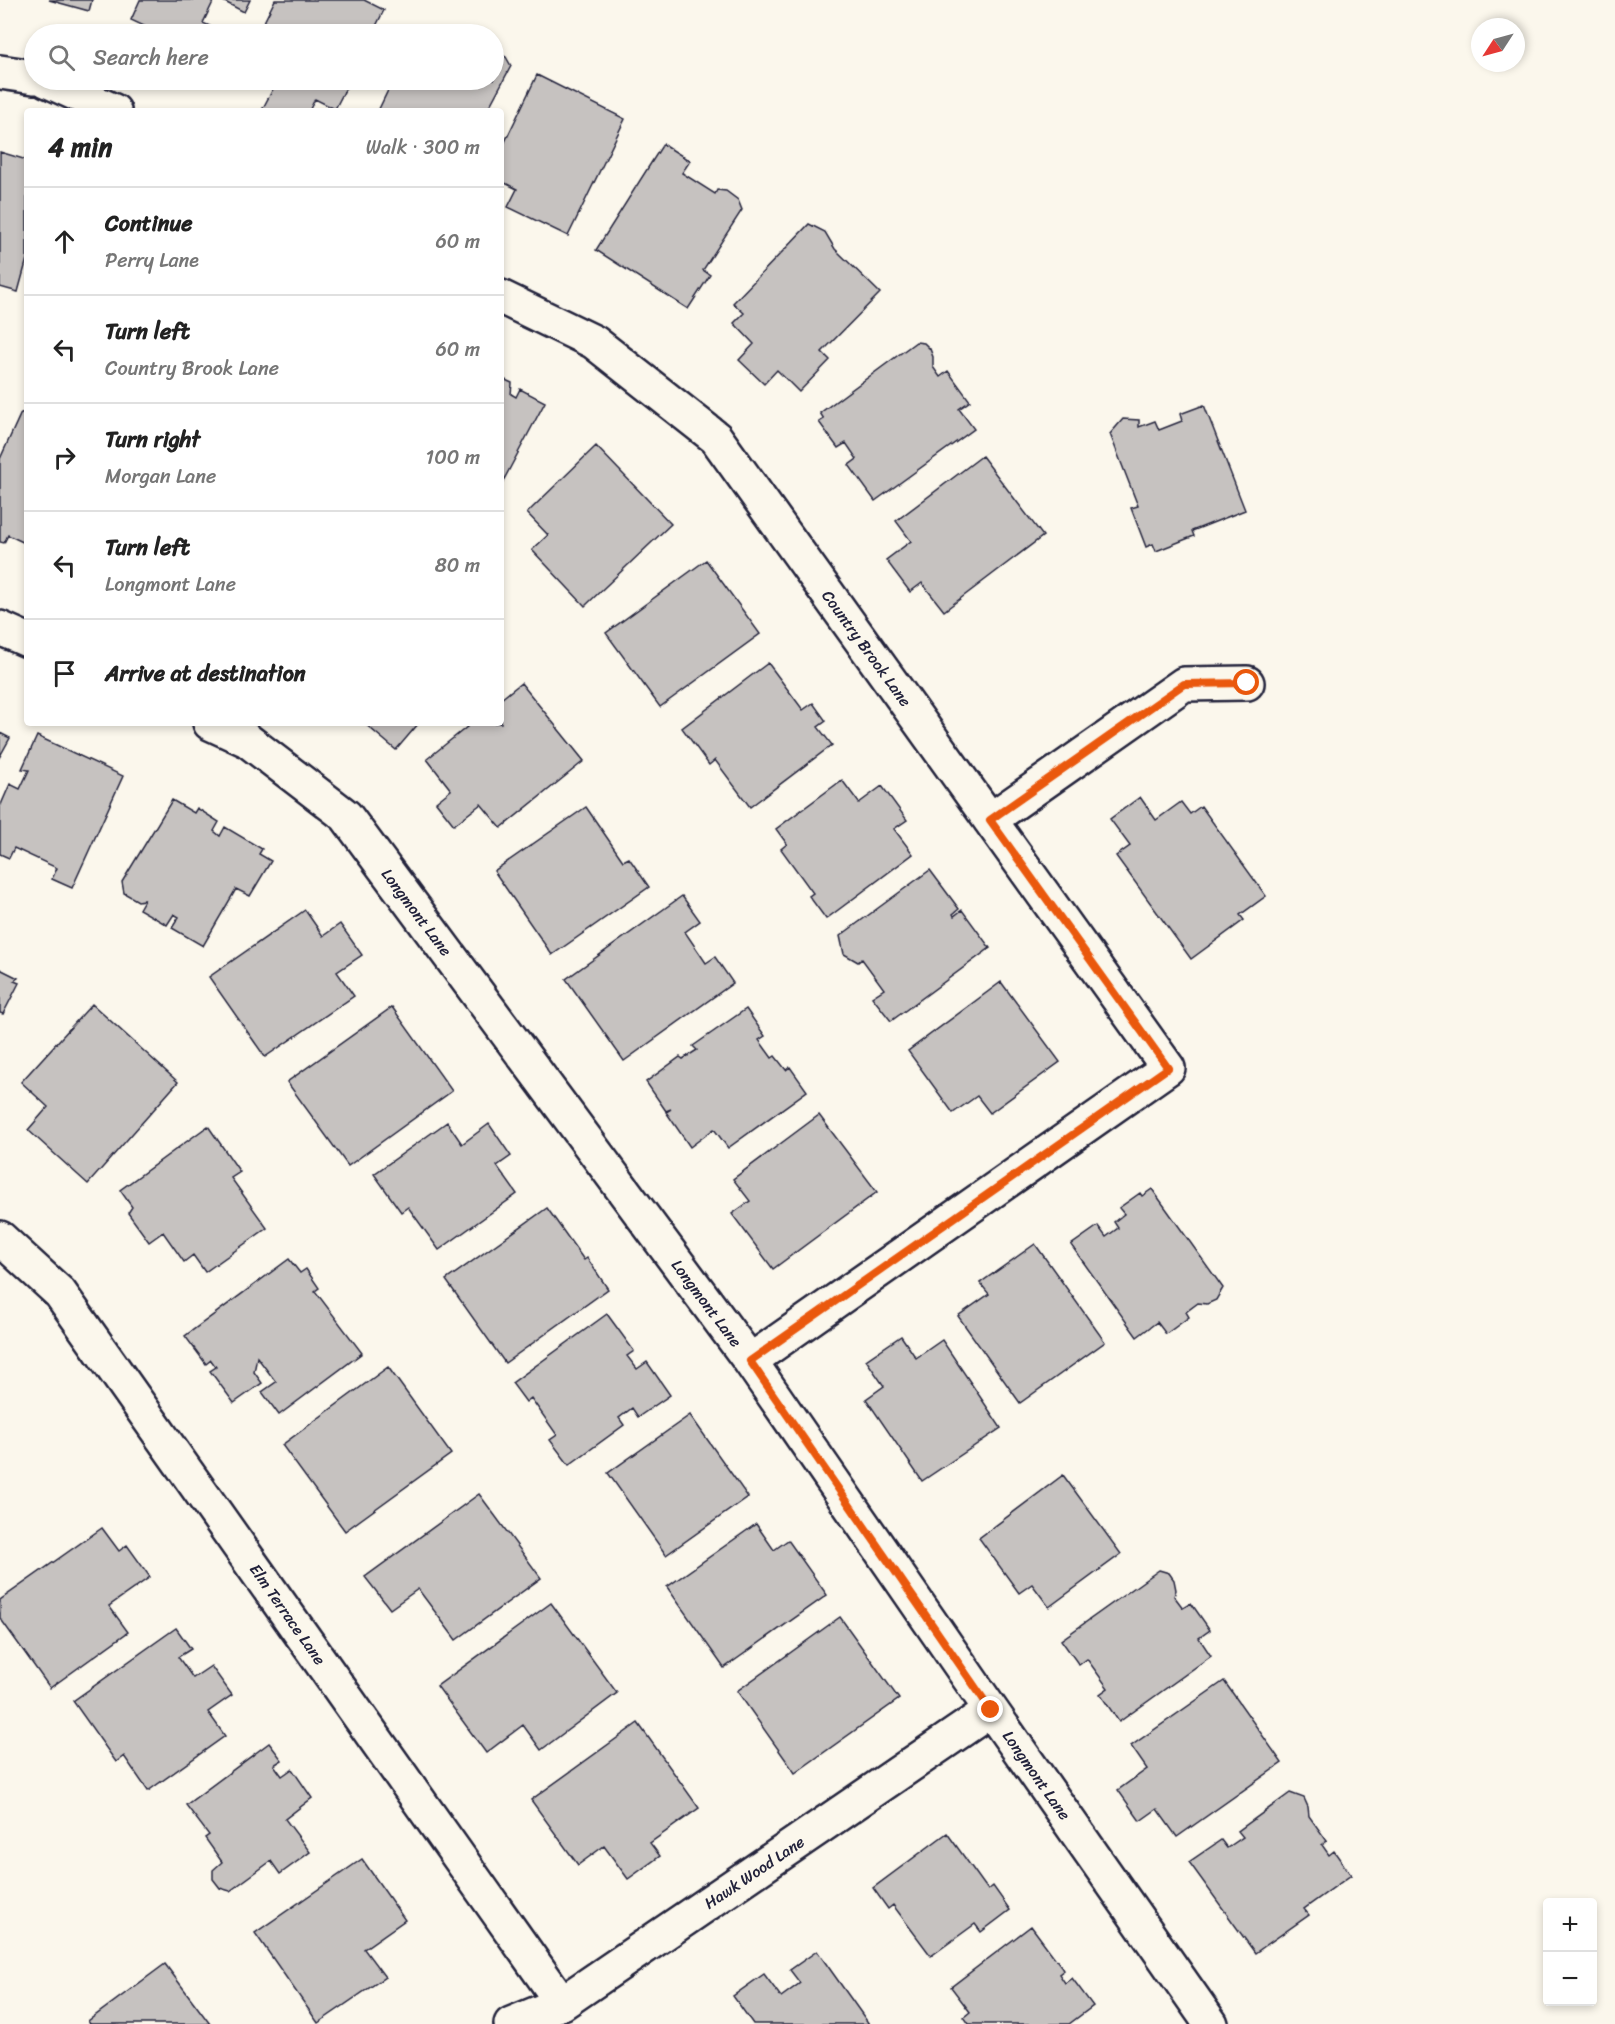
<!DOCTYPE html>
<html lang="en">
<head>
<meta charset="utf-8">
<style>
  :root { --surface:#fff; --page:#f6f6f6; --text:#222; --muted:#767676; --line:#e0e0e0 }
  body { margin:0; font-family:Sriracha,sans-serif; background:var(--page); color:var(--text) }
  .controls { position:absolute; right:18px; bottom:18px; display:grid; overflow:hidden; border-radius:6px; box-shadow:0 3px 9px #0003 }
  .controls button { width:54px; height:54px; display:grid; place-items:center; padding:0; border:0; border-bottom:2px solid var(--line); background:var(--surface); color:var(--text); font:30px sans-serif }
  .compass { position:absolute; left:1471px; top:18px; width:54px; height:54px; border-radius:50%; background:var(--surface); box-shadow:0 3px 9px #0003; rotate:234deg }
  .stop { position:absolute; width:18px; height:18px; margin:-14px; border:4px solid #ea580c; border-radius:50%; background:#fff }
  .stop.end { background:#ea580c; border-color:#fff; box-shadow:0 2px 6px #0008 }
  .list { margin:0; padding:0; list-style:none }
  h2 { display:flex; justify-content:space-between; align-items:center; height:78px; margin:0; padding:0 24px; font-size:26px }
  h2 small { font-size:20px; font-weight:400; color:var(--muted) }
  .list li { display:grid; grid-template-columns:39px 1fr auto; gap:18px; align-items:center; box-sizing:border-box; height:108px; padding:0 24px; border-top:2px solid var(--line) }
  .list b { display:block; font-size:22px; white-space:nowrap }
  .list p { margin:0; font-size:20px; white-space:nowrap; color:var(--muted) }
  .list em { font-size:20px; font-style:normal; color:var(--muted) }
  .icon { flex:none; width:33px; height:33px; fill:none; stroke:currentColor; stroke-width:2; stroke-linecap:round; stroke-linejoin:round }
  .map { position:relative; flex:none; width:1615px; height:2024px; overflow:hidden }
  .search { position:absolute; background:var(--surface); box-shadow:0 3px 9px #0003; left:24px; top:24px; width:480px; height:66px; display:flex; align-items:center; gap:15px; box-sizing:border-box; padding:0 21px; border-radius:33px; color:var(--muted); font-size:22px }
  .panel { position:absolute; background:var(--surface); box-shadow:0 3px 9px #0003; left:24px; top:108px; width:480px; height:618px; border-radius:6px }
  .map>svg:first-child { display:block }
  .building { fill:#c6c2c0; stroke:#22223b; stroke-width:1.5 }
  .lines { fill:none; stroke-linecap:round; stroke-linejoin:round }
  .minor-casing { stroke:#22223b; stroke-width:38 }
  .minor { stroke:#fbf7ec; stroke-width:33 }
  .route { stroke:#ea580c; stroke-width:8 }
  .labels { text-anchor:middle; stroke-width:4.5; stroke-linejoin:round; paint-order:stroke }
  .street-label { font-size:16px; fill:#22223b; stroke:#fbf7ec }
</style>
</head>
<body>
<div class="map">
<svg width="1615" height="2024" viewBox="0 0 1615 2024">
  <rect width="100%" height="100%" fill="#fbf7ec"/>
  <filter id="ink" filterUnits="userSpaceOnUse"><feTurbulence type="fractalNoise" baseFrequency=".0167" numOctaves="2"/><feDisplacementMap in="SourceGraphic" scale="12" xChannelSelector="R" yChannelSelector="G"/><feConvolveMatrix kernelMatrix="1 2 1 2 8 2 1 2 1" color-interpolation-filters="sRGB"/></filter>
  <g filter="url(#ink)">
    <path class="building" d="M 49,0 L 92,0 L 89,11 Z
      M 140,0 L 214,0 L 203,23 L 216,29 L 217,34 L 156,34 L 157,32 L 131,20 Z
      M 221,0 L 250,0 L 244,12 Z
      M 275,0 L 364,0 L 384,10 L 372,34 L 258,34 Z
      M 494,51 L 506,57 L 511,66 L 487,111 L 378,111 L 393,80 L 494,80 Z
      M 537,75 L 625,119 L 568,236 L 508,207 L 517,189 L 501,181 L 501,150 Z
      M 245,80 L 350,80 L 335,109 L 315,99 L 309,111 L 265,111 L 262,110 L 274,87 L 265,82 L 262,88 Z
      M 663,144 L 690,161 L 682,173 L 715,194 L 717,190 L 726,191 L 738,200 L 742,210 L 703,270 L 710,275 L 688,309 L 596,250 Z
      M 0,152 L 27,160 L 27,259 L 18,292 L 0,287 Z
      M 809,224 L 825,232 L 835,249 L 880,293 L 822,352 L 830,360 L 799,392 L 777,370 L 764,384 L 739,360 L 754,344 L 734,323 L 744,313 L 733,303 Z
      M 916,342 L 924,343 L 930,349 L 933,357 L 933,367 L 940,377 L 948,371 L 970,401 L 959,409 L 974,429 L 875,501 L 849,465 L 857,459 L 846,443 L 838,448 L 819,422 L 824,419 L 820,413 Z
      M 501,378 L 512,383 L 511,394 L 516,397 L 520,389 L 545,402 L 501,485 Z
      M 1204,405 L 1245,510 L 1192,531 L 1194,536 L 1156,551 L 1153,544 L 1146,547 L 1131,508 L 1138,506 L 1110,434 L 1123,419 L 1139,420 L 1139,427 L 1155,421 L 1159,430 L 1182,421 L 1180,414 Z
      M 27,412 L 27,544 L 8,535 L 4,543 L 0,542 L 0,459 L 21,413 Z
      M 596,446 L 671,524 L 585,606 L 532,550 L 548,535 L 527,513 Z
      M 982,456 L 1043,536 L 944,611 L 922,583 L 910,592 L 886,560 L 911,541 L 896,521 Z
      M 706,560 L 760,634 L 660,707 L 606,633 Z
      M 768,663 L 803,710 L 813,703 L 826,721 L 818,727 L 832,745 L 750,807 L 715,760 L 709,765 L 682,728 Z
      M 521,683 L 584,761 L 501,828 L 481,804 L 454,825 L 436,802 L 451,790 L 427,759 L 472,723 L 501,723 L 501,699 Z
      M 364,723 L 419,723 L 396,750 Z
      M 0,733 L 10,738 L 0,756 Z
      M 37,736 L 123,776 L 72,888 L 52,879 L 57,868 L 14,848 L 9,858 L 0,854 L 0,807 L 10,784 L 20,789 L 29,770 L 22,769 Z
      M 842,780 L 859,803 L 882,786 L 907,820 L 894,829 L 913,854 L 826,919 L 809,896 L 813,893 L 781,849 L 787,844 L 776,829 Z
      M 1140,797 L 1156,820 L 1181,802 L 1190,814 L 1201,806 L 1266,896 L 1240,915 L 1244,920 L 1191,959 L 1116,856 L 1130,846 L 1110,819 Z
      M 172,800 L 194,813 L 197,808 L 219,822 L 214,831 L 220,836 L 225,827 L 262,849 L 259,854 L 271,861 L 250,896 L 236,889 L 203,946 L 172,928 L 179,917 L 174,914 L 167,925 L 139,909 L 144,900 L 138,901 L 124,893 L 122,882 Z
      M 586,807 L 623,861 L 629,858 L 649,887 L 552,955 L 494,871 Z
      M 930,870 L 959,909 L 953,914 L 954,916 L 962,910 L 990,948 L 891,1021 L 872,997 L 884,989 L 862,959 L 858,962 L 844,954 L 840,936 Z
      M 682,896 L 700,921 L 685,932 L 706,963 L 715,957 L 733,983 L 624,1061 L 566,979 Z
      M 305,910 L 323,936 L 340,924 L 362,955 L 337,972 L 354,996 L 265,1057 L 209,977 Z
      M 0,969 L 18,978 L 14,981 L 19,983 L 3,1014 L 0,1013 Z
      M 1001,982 L 1060,1062 L 990,1113 L 977,1096 L 953,1113 L 908,1051 Z
      M 92,1004 L 178,1082 L 88,1184 L 28,1130 L 48,1107 L 21,1082 Z
      M 392,1007 L 452,1091 L 348,1166 L 287,1082 Z
      M 746,1009 L 765,1036 L 759,1040 L 772,1058 L 775,1056 L 786,1070 L 790,1067 L 807,1091 L 728,1148 L 714,1129 L 690,1147 L 666,1112 L 671,1109 L 666,1111 L 646,1082 L 680,1057 L 683,1059 L 697,1050 L 693,1046 Z
      M 819,1115 L 877,1192 L 773,1269 L 732,1214 L 750,1201 L 733,1179 Z
      M 447,1122 L 462,1144 L 489,1124 L 511,1156 L 497,1166 L 517,1194 L 439,1250 L 408,1207 L 401,1212 L 374,1174 Z
      M 208,1126 L 240,1172 L 231,1178 L 267,1228 L 205,1272 L 193,1255 L 184,1262 L 163,1232 L 149,1242 L 128,1213 L 132,1207 L 120,1190 Z
      M 1152,1189 L 1223,1288 L 1216,1300 L 1207,1304 L 1198,1303 L 1186,1312 L 1189,1317 L 1166,1334 L 1157,1322 L 1137,1337 L 1071,1245 L 1098,1226 L 1106,1237 L 1118,1228 L 1114,1222 L 1124,1214 L 1119,1208 L 1140,1193 L 1142,1196 Z
      M 547,1208 L 584,1260 L 587,1258 L 608,1289 L 505,1363 L 446,1280 Z
      M 1035,1244 L 1105,1342 L 1020,1403 L 958,1316 L 989,1294 L 980,1283 Z
      M 289,1259 L 300,1273 L 306,1269 L 319,1288 L 315,1291 L 362,1353 L 279,1415 L 262,1392 L 276,1382 L 257,1357 L 254,1372 L 262,1383 L 234,1403 L 210,1371 L 216,1367 L 211,1360 L 206,1364 L 185,1336 Z
      M 607,1314 L 634,1351 L 627,1356 L 637,1369 L 647,1362 L 670,1395 L 638,1417 L 632,1408 L 619,1418 L 624,1425 L 569,1465 L 550,1440 L 557,1435 L 531,1398 L 526,1402 L 512,1383 Z
      M 901,1336 L 916,1358 L 942,1340 L 1001,1428 L 922,1481 L 866,1399 L 884,1386 L 866,1360 Z
      M 388,1367 L 451,1454 L 345,1531 L 282,1445 Z
      M 690,1415 L 748,1497 L 666,1555 L 608,1473 Z
      M 1063,1475 L 1121,1554 L 1049,1607 L 1032,1584 L 1019,1593 L 979,1538 Z
      M 479,1494 L 541,1578 L 456,1640 L 418,1589 L 390,1609 L 365,1577 Z
      M 756,1524 L 774,1550 L 788,1540 L 827,1595 L 724,1668 L 667,1587 Z
      M 102,1528 L 119,1551 L 127,1545 L 150,1577 L 109,1606 L 128,1632 L 50,1688 L 0,1618 L 0,1600 Z
      M 1159,1570 L 1169,1573 L 1174,1580 L 1176,1590 L 1174,1596 L 1183,1608 L 1191,1603 L 1210,1630 L 1199,1638 L 1211,1656 L 1119,1722 L 1100,1694 L 1108,1688 L 1087,1659 L 1079,1665 L 1061,1640 Z
      M 551,1603 L 617,1693 L 541,1750 L 523,1725 L 486,1753 L 437,1686 Z
      M 840,1617 L 899,1699 L 795,1773 L 737,1691 Z
      M 176,1628 L 191,1649 L 178,1657 L 193,1678 L 211,1666 L 232,1695 L 208,1712 L 225,1736 L 148,1791 L 124,1756 L 116,1762 L 73,1701 Z
      M 1224,1681 L 1282,1763 L 1177,1837 L 1157,1809 L 1140,1821 L 1118,1790 L 1147,1769 L 1131,1746 Z
      M 638,1723 L 699,1808 L 650,1843 L 660,1856 L 628,1879 L 604,1846 L 578,1865 L 531,1800 Z
      M 269,1743 L 282,1760 L 274,1765 L 282,1776 L 292,1769 L 312,1798 L 285,1819 L 310,1852 L 280,1874 L 271,1861 L 230,1891 L 220,1888 L 213,1879 L 213,1870 L 222,1862 L 205,1838 L 209,1835 L 186,1805 Z
      M 1290,1793 L 1304,1798 L 1308,1807 L 1309,1816 L 1327,1841 L 1322,1845 L 1329,1855 L 1334,1851 L 1351,1875 L 1304,1909 L 1309,1915 L 1255,1953 L 1189,1862 L 1221,1840 L 1227,1848 L 1243,1837 L 1238,1831 Z
      M 947,1833 L 988,1890 L 993,1886 L 1010,1910 L 981,1932 L 975,1924 L 931,1956 L 893,1905 L 888,1909 L 873,1888 Z
      M 362,1859 L 405,1920 L 364,1949 L 385,1977 L 318,2023 L 255,1933 Z
      M 1031,1926 L 1064,1970 L 1059,1974 L 1065,1983 L 1072,1978 L 1093,2006 L 1069,2024 L 969,2024 L 964,2017 L 970,2012 L 951,1987 Z
      M 817,1951 L 869,2024 L 753,2024 L 733,1996 L 764,1974 L 781,1997 L 800,1983 L 790,1970 Z
      M 165,1964 L 210,2024 L 90,2024 L 88,2021 Z"/>
    <g class="lines">
      <defs>
        <path id="minor" d="M 0,72 L 34,77
          M 46,80 L 114,111
          M 501,297 L 594,342 L 716,438 L 1168,1068 L 750,1361
          M 0,628 L 27,640
          M 210,723 L 247,740 L 346,816 L 750,1361 L 991,1710 L 1211,2024
          M 990,820 L 1184,684 L 1247,683
          M 0,1238 L 60,1293 L 562,2003
          M 511,2024 L 562,2003 L 991,1710"/>
      </defs>
      <use href="#minor" class="minor-casing"/>
      <use href="#minor" class="minor"/>
    </g>
  </g>
  <g class="lines" filter="url(#ink)">
    <path class="route" d="M 991,1710 L 750,1361 L 1168,1068 L 990,820 L 1184,684 L 1247,683"/>
  </g>
  <g class="labels">
    <g class="street-label">
      <text transform="translate(867 648) rotate(54)" y="6">Country Brook Lane</text>
      <text transform="translate(417 912) rotate(53)" y="6">Longmont Lane</text>
      <text transform="translate(707 1303) rotate(53)" y="6">Longmont Lane</text>
      <text transform="translate(288 1614) rotate(55)" y="6">Elm Terrace Lane</text>
      <text transform="translate(1037 1775) rotate(55)" y="6">Longmont Lane</text>
      <text transform="translate(754 1872) rotate(-34)" y="6">Hawk Wood Lane</text>
    </g>
  </g>
</svg>
<div class="controls">
<button>+</button>
<button>−</button>
</div>
<svg class="compass" viewBox="-18 -18 36 36"><path d="M0-13l5 13h-10z" fill="#e53935"/><path d="M0 13l5-13h-10z" fill="#767676"/></svg>
<div class="stop" style="left:1247px;top:683px"></div>
<div class="stop end" style="left:991px;top:1710px"></div>
<div class="search"><svg class="icon" aria-label="search" viewBox="0 0 24 24"><circle cx="10" cy="10" r="6"/><path d="M15 15l6 6"/></svg>Search here</div>
<section class="panel">
<h2>4 min<small>Walk · 300 m</small></h2>
<ul class="list">
<li><svg class="icon" aria-label="ahead" viewBox="0 0 24 24"><path d="M12 20V5M6 11l6-6 6 6"/></svg><div><b>Continue</b><p>Perry Lane</p></div><em>60 m</em></li>
<li><svg class="icon" aria-label="left" viewBox="0 0 24 24"><path d="M17 20v-9H6M10 6l-5 5 5 5"/></svg><div><b>Turn left</b><p>Country Brook Lane</p></div><em>60 m</em></li>
<li><svg class="icon" aria-label="right" viewBox="0 0 24 24"><path d="M7 20v-9h11M14 6l5 5-5 5"/></svg><div><b>Turn right</b><p>Morgan Lane</p></div><em>100 m</em></li>
<li><svg class="icon" aria-label="left" viewBox="0 0 24 24"><path d="M17 20v-9H6M10 6l-5 5 5 5"/></svg><div><b>Turn left</b><p>Longmont Lane</p></div><em>80 m</em></li>
<li><svg class="icon" aria-label="arrive" viewBox="0 0 24 24"><path d="M6 21V4h12l-3 4 3 4H6"/></svg><div><b>Arrive at destination</b></div></li>
</ul>
</section>
</div>
</body>
</html>
